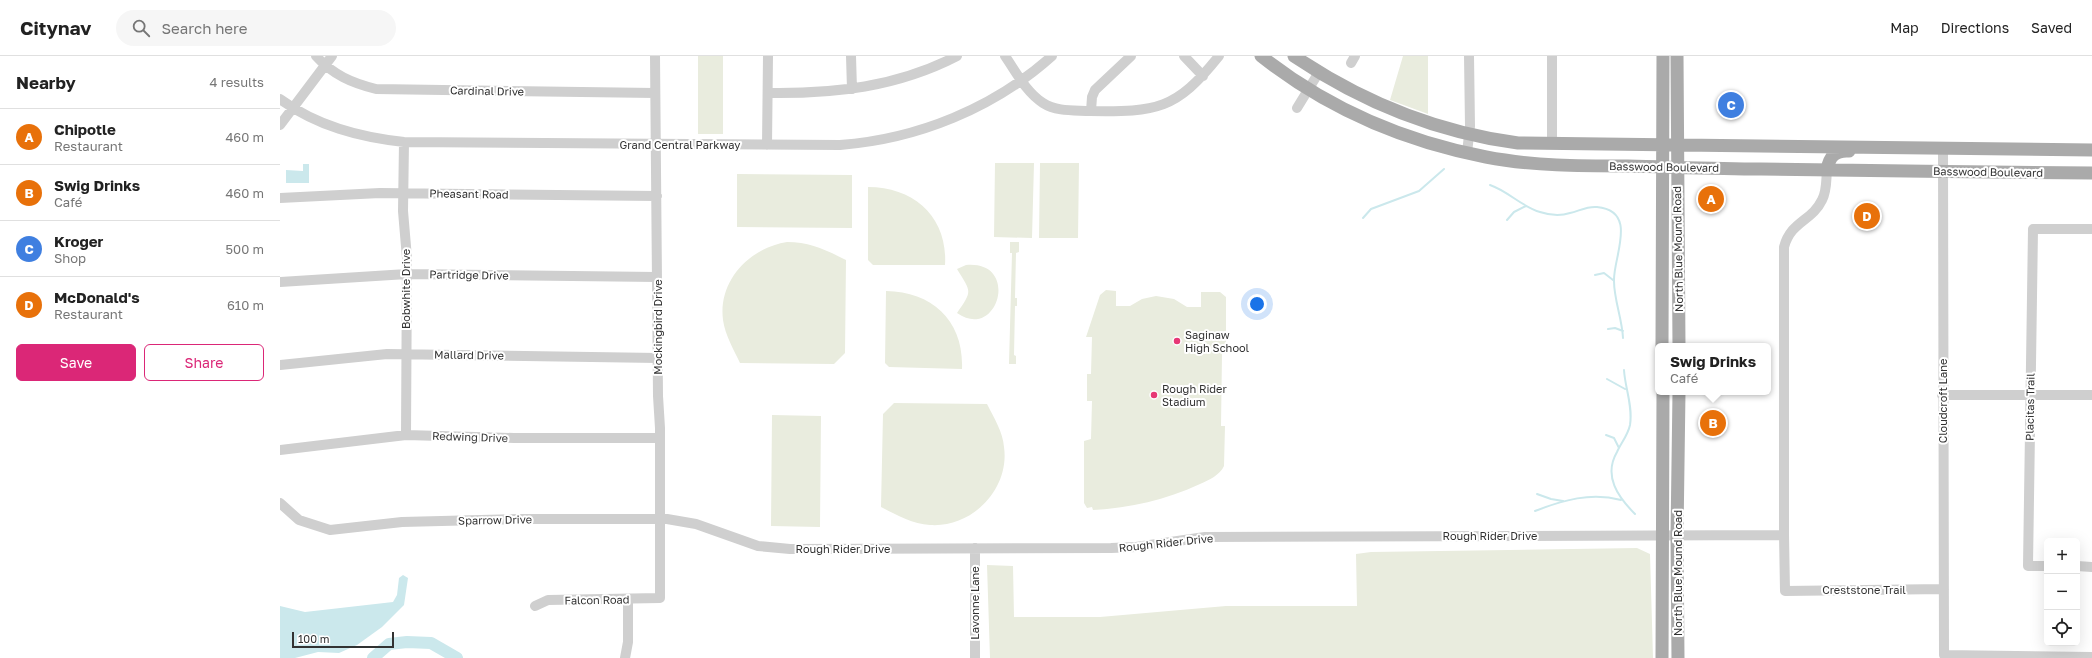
<!DOCTYPE html>
<html lang="en">
<head>
<meta charset="utf-8">
<style>
  :root { --surface:#fff; --page:#f6f6f6; --text:#222; --muted:#767676; --line:#e0e0e0; --accent:#db2777 }
  body { margin:0; font-family:"Golos Text",sans-serif; background:var(--page); color:var(--text) }
  .controls { position:absolute; right:12px; bottom:12px; display:grid; overflow:hidden; border-radius:6px; box-shadow:0 4px 16px #0002 }
  .controls button { width:36px; height:36px; display:grid; place-items:center; padding:0; border:0; border-bottom:1px solid var(--line); background:var(--surface); color:var(--text); font:20px sans-serif }
  .scale { position:absolute; left:12px; bottom:10px; width:102px; box-sizing:border-box; padding-left:4px; border:2px solid #323232; border-top:0; font-size:11px; line-height:14px; white-space:nowrap; color:#323232; -webkit-text-stroke:3px #fff; paint-order:stroke }
  .you { position:absolute; left:977px; top:248px; width:14px; height:14px; margin:-10px; border:3px solid #fff; border-radius:50%; background:#1a73e8; box-shadow:0 0 0 6px #1a73e833 }
  .badge { display:grid; place-items:center; width:26px; height:26px; border-radius:50%; background:var(--accent); color:#fff; font-size:13px; font-weight:700 }
  .pin { position:absolute; translate:-50% -50%; border:2px solid #fff; box-shadow:0 1px 4px #0006 }
  .popup { position:absolute; left:1375px; top:287px; width:116px; height:52px; box-sizing:border-box; display:grid; place-content:center; border-radius:6px; background:var(--surface); filter:drop-shadow(0 1px 3px #0005); font-size:13px; white-space:nowrap; color:var(--muted) }
  .popup b { font-size:15px; color:var(--text) }
  .popup::after { content:''; position:absolute; left:50%; top:100%; margin-left:-8px; border:8px solid transparent; border-top-color:var(--surface) }
  .list { margin:0; padding:0; list-style:none }
  h2 { display:flex; justify-content:space-between; align-items:center; height:52px; margin:0; padding:0 16px; font-size:17px }
  h2 small { font-size:13px; font-weight:400; color:var(--muted) }
  .list li { display:grid; grid-template-columns:26px 1fr auto; gap:12px; align-items:center; box-sizing:border-box; height:56px; padding:0 16px; border-top:1px solid var(--line) }
  .list b { display:block; font-size:15px; white-space:nowrap }
  .list p { margin:0; font-size:13px; white-space:nowrap; color:var(--muted) }
  .list em { font-size:13px; font-style:normal; color:var(--muted) }
  .actions { display:flex; gap:8px; padding:12px 16px }
  .actions a { flex:1; padding:9px 0; border:1px solid var(--accent); border-radius:6px; text-align:center; font-size:14px; color:var(--accent) }
  .actions .main { background:var(--accent); color:#fff }
  .icon { flex:none; width:22px; height:22px; fill:none; stroke:currentColor; stroke-width:2; stroke-linecap:round; stroke-linejoin:round }
  .map { position:relative; flex:none; width:1812px; height:602px; overflow:hidden }
  header { display:flex; align-items:center; gap:24px; box-sizing:border-box; height:56px; padding:0 20px; background:var(--surface); border-bottom:1px solid var(--line) }
  header strong { font-size:19px }
  nav { display:flex; gap:22px; margin-inline-start:auto; font-size:14px }
  .search { width:280px; height:36px; background:var(--page); display:flex; align-items:center; gap:10px; box-sizing:border-box; padding:0 14px; border-radius:22px; color:var(--muted); font-size:15px }
  main { display:flex }
  aside { flex:1; background:var(--surface) }
  .map>svg:first-child { display:block }
  .green { fill:#e9ecde }
  .water { fill:#cbe8ec }
  .lines { fill:none; stroke-linecap:round; stroke-linejoin:round }
  .stream { stroke:#cbe8ec; stroke-width:2 }
  .river { stroke:#cbe8ec; stroke-width:12 }
  .minor { stroke:#cfcfcf; stroke-width:10 }
  .major { stroke:#aaa; stroke-width:13 }
  .poi-dot { fill:#e73775; stroke:#fff; stroke-width:1.5 }
  .labels { text-anchor:middle; stroke-width:4; stroke-linejoin:round; paint-order:stroke }
  .street-label { font-size:11px; fill:#323232; stroke:#fff }
  .poi-label { font-size:11px; fill:#323232; stroke:#fff; text-anchor:start }
</style>
</head>
<body>
<header>
<strong>Citynav</strong>
<div class="search"><svg class="icon" aria-label="search" viewBox="0 0 24 24"><circle cx="10" cy="10" r="6"/><path d="M15 15l6 6"/></svg>Search here</div>
<nav><a>Map</a><a>Directions</a><a>Saved</a></nav>
</header>
<main>
<aside>
<h2>Nearby<small>4 results</small></h2>
<ul class="list">
<li><span class="badge" style="background:#e8710a">A</span><div><b>Chipotle</b><p>Restaurant</p></div><em>460 m</em></li>
<li><span class="badge" style="background:#e8710a">B</span><div><b>Swig Drinks</b><p>Café</p></div><em>460 m</em></li>
<li><span class="badge" style="background:#3f7fe0">C</span><div><b>Kroger</b><p>Shop</p></div><em>500 m</em></li>
<li><span class="badge" style="background:#e8710a">D</span><div><b>McDonald's</b><p>Restaurant</p></div><em>610 m</em></li>
</ul>
<div class="actions"><a class="main">Save</a><a>Share</a></div>
</aside>
<div class="map">
<svg width="1812" height="602" viewBox="0 0 1812 602">
  <rect width="100%" height="100%" fill="#fff"/>
  <path class="green" d="M 418,0 L 443,0 L 443,78 L 418,78 Z
    M 1123,0 L 1148,0 L 1148,58 L 1110,44 Z
    M 715,107 L 754,107 L 752,182 L 714,181 Z
    M 760,107 L 799,107 L 798,182 L 759,182 Z
    M 457,118 L 572,119 L 572,172 L 457,171 Z
    M 588,131 C 635,131 668,162 665,209 L 593,209 L 588,204 Z
    M 507,186 C 530,186 546,194 566,204 L 565,297 L 554,308 L 460,307 C 454,294 445,279 443,264 C 438,225 469,192 507,186 Z
    M 730,186 L 739,186 L 739,196 L 736,197 L 735,242 L 737,242 L 737,250 L 735,250 L 734,299 L 736,300 L 736,308 L 729,308 L 732,197 L 730,197 Z
    M 686,209 C 741,204 718,286 677,257 C 693,234 691,236 677,213 Z
    M 826,234 L 836,235 L 836,250 L 850,250 L 862,243 L 876,240 L 894,243 L 907,251 L 921,251 L 921,236 L 940,236 L 946,241 L 946,295 L 942,295 L 942,298 L 941,370 L 945,370 L 944,410 C 940,419 929,424 920,428 C 885,444 851,452 813,454 L 812,451 L 807,452 L 804,447 L 804,385 L 811,383 L 812,345 L 807,345 L 807,318 L 811,318 L 812,281 L 806,281 L 820,239 Z
    M 606,235 C 653,236 684,265 682,313 L 609,311 L 605,307 Z
    M 614,347 L 707,348 C 714,362 723,376 724,391 C 730,433 692,472 650,469 C 632,468 617,459 601,451 L 603,358 Z
    M 492,359 L 541,360 L 540,471 L 491,470 Z
    M 1357,492 L 1370,498 L 1373,602 L 710,602 L 707,509 L 733,510 L 734,561 L 820,561 L 946,550 L 1077,550 L 1076,498 L 1091,496 Z"/>
  <path class="water" d="M 23,108 L 29,108 L 29,127 L 6,127 L 6,114 L 23,115 Z
    M 123,519 L 128,522 L 124,549 L 102,571 L 77,589 L 59,597 L 38,596 L 15,602 L 0,602 L 0,550 L 25,556 L 113,546 L 117,539 L 119,522 Z"/>
  <g class="lines">
    <path class="stream" d="M 1210,129 C 1228,135 1242,151 1260,156 C 1269,159 1281,160 1290,157 C 1299,155 1307,150 1317,151 C 1359,155 1333,201 1334,225 C 1334,244 1342,262 1343,282
      M 1083,162 L 1091,153 L 1139,135 L 1164,113
      M 1227,164 L 1234,156 L 1246,150
      M 1315,219 L 1324,217 L 1333,224
      M 1328,273 L 1335,272 L 1343,275
      M 1344,314 C 1345,332 1353,350 1350,369 C 1348,379 1341,387 1337,396 C 1323,420 1338,441 1355,458
      M 1327,323 L 1345,333
      M 1326,379 L 1334,382 L 1339,392
      M 1257,438 L 1271,443 L 1283,445
      M 1255,455 C 1283,444 1311,436 1341,444"/>
    <path class="river" d="M 93,602 L 109,588 L 127,586 L 151,587 L 177,602"/>
    <path class="minor" d="M 36,0 C 53,19 72,27 96,33 L 375,37
      M 571,0 L 572,33
      M 725,0 C 736,16 746,36 763,47 C 777,56 795,54 810,55 C 877,56 896,54 939,0
      M 904,0 L 923,20
      M 1272,0 L 1272,88
      M 1071,7 L 1075,0
      M 488,37 C 554,38 617,31 677,0
      M 0,43 C 37,70 79,81 124,86 L 560,89 C 638,83 714,52 772,0
      M 1017,52 L 1039,16
      M 811,55 L 812,41 L 815,34 L 851,0
      M 0,69 L 52,0
      M 124,86 L 123,155 L 127,202 L 126,379
      M 487,89 L 488,0
      M 1663,92 L 1664,599 L 1812,601
      M 1187,97 L 1190,70 L 1189,0
      M 0,142 L 100,137 L 377,140
      M 0,226 L 127,218 L 377,221
      M 0,309 L 107,298 L 378,302
      M 1662,339 L 1812,339
      M 0,394 L 126,379 L 234,382 L 380,382
      M 0,447 L 19,464 L 50,474 L 122,466 L 239,463 L 387,463 L 416,468 L 478,490 L 510,493 L 831,492 L 856,491 L 925,481 L 1504,479 L 1504,191 C 1511,165 1532,165 1542,144 C 1547,135 1546,124 1547,114
      M 1504,479 L 1505,535 L 1664,533
      M 1767,510 L 1748,510 L 1753,173 L 1812,173
      M 1797,510 L 1812,511
      M 255,550 L 268,544 L 380,542 L 380,372 L 378,340 L 375,0
      M 345,602 L 348,586 L 348,543
      M 695,602 L 695,492"/>
    <path class="major" d="M 981,0 C 1047,52 1123,85 1206,101 C 1252,110 1301,110 1348,110 C 1392,111 1436,113 1481,113 C 1591,115 1702,116 1812,117
      M 1014,0 C 1082,46 1156,76 1238,87 L 1812,94
      M 1397,0 L 1399,290
      M 1547,114 C 1549,101 1555,94 1569,95
      M 1382,290 L 1383,0
      M 1382,602 L 1383,336
      M 1398,602 L 1397,479 L 1399,336"/>
  </g>
  <g class="poi-dot">
    <circle cx="897" cy="285" r="4"/>
    <circle cx="874" cy="339" r="4"/>
  </g>
  <g class="labels">
    <g class="street-label">
      <text transform="translate(207 35) rotate(1)" y="4">Cardinal Drive</text>
      <text x="400" y="93">Grand Central Parkway</text>
      <text transform="translate(1384 111) rotate(1)" y="4">Basswood Boulevard</text>
      <text transform="translate(1708 116) rotate(1)" y="4">Basswood Boulevard</text>
      <text transform="translate(189 138) rotate(1)" y="4">Pheasant Road</text>
      <text transform="translate(1398 193) rotate(-91)" y="4">North Blue Mound Road</text>
      <text transform="translate(189 219) rotate(1)" y="4">Partridge Drive</text>
      <text transform="translate(126 233) rotate(-90)" y="4">Bobwhite Drive</text>
      <text transform="translate(378 271) rotate(-90)" y="4">Mockingbird Drive</text>
      <text transform="translate(189 299) rotate(1)" y="4">Mallard Drive</text>
      <text transform="translate(1663 345) rotate(-90)" y="4">Cloudcroft Lane</text>
      <text transform="translate(1750 351) rotate(-89)" y="4">Placitas Trail</text>
      <text transform="translate(190 381) rotate(2)" y="4">Redwing Drive</text>
      <text transform="translate(215 464) rotate(-1)" y="4">Sparrow Drive</text>
      <text x="1210" y="484">Rough Rider Drive</text>
      <text transform="translate(886 487) rotate(-6)" y="4">Rough Rider Drive</text>
      <text x="563" y="497">Rough Rider Drive</text>
      <text transform="translate(1398 517) rotate(-90)" y="4">North Blue Mound Road</text>
      <text x="1584" y="538">Creststone Trail</text>
      <text transform="translate(317 544) rotate(-1)" y="4">Falcon Road</text>
      <text transform="translate(695 547) rotate(-90)" y="4">Lavonne Lane</text>
    </g>
    <g class="poi-label">
      <text x="905" y="283">Saginaw<tspan x="905" dy="13">High School</tspan></text>
      <text x="882" y="337">Rough Rider<tspan x="882" dy="13">Stadium</tspan></text>
    </g>
  </g>
</svg>
<div class="controls">
<button>+</button>
<button>−</button>
<button><svg class="icon" aria-label="locate" viewBox="0 0 24 24"><circle cx="12" cy="12" r="6"/><path d="M12 2v4M12 18v4M2 12h4M18 12h4"/></svg></button>
</div>
<div class="scale">100 m</div>
<div class="you"></div>
<div class="pin badge" style="left:1431px;top:143px;background:#e8710a">A</div>
<div class="pin badge" style="left:1433px;top:367px;background:#e8710a">B</div>
<div class="popup"><b>Swig Drinks</b>Café</div>
<div class="pin badge" style="left:1451px;top:49px;background:#3f7fe0">C</div>
<div class="pin badge" style="left:1587px;top:160px;background:#e8710a">D</div>
</div>
</main>
</body>
</html>
